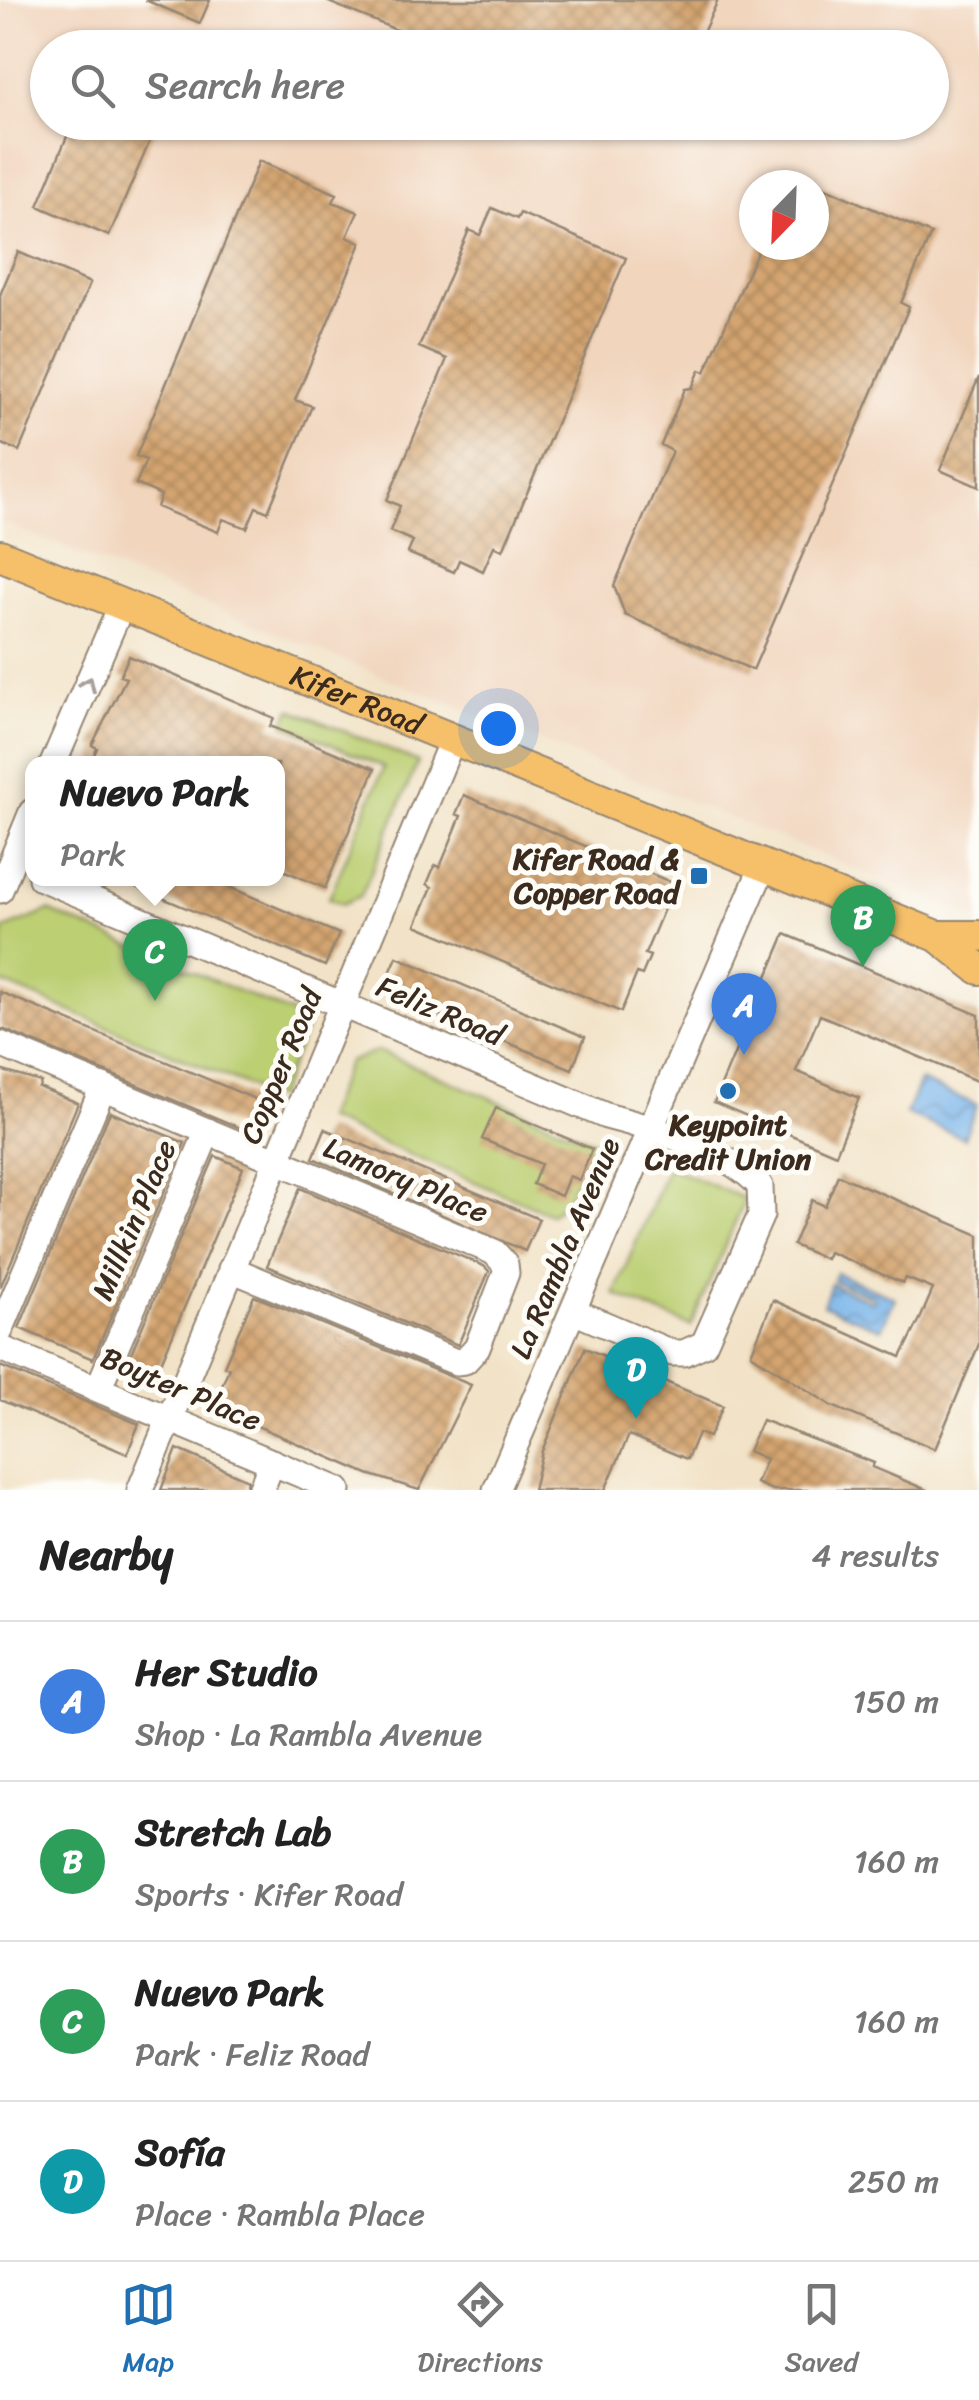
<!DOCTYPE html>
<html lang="en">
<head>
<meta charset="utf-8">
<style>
  :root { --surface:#fff; --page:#f2f2f2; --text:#222; --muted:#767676; --line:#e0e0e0; --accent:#1f6fb2 }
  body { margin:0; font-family:Sriracha,sans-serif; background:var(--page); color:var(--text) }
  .compass { position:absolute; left:739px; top:170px; width:90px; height:90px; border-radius:50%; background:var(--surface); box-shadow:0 2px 8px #0004; rotate:203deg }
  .you { position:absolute; left:498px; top:728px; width:35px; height:35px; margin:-25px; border:8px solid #fff; border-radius:50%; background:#1a73e8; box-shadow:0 0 0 15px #1a73e833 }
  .badge { display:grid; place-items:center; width:65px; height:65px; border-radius:50%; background:var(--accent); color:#fff; font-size:32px; font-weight:700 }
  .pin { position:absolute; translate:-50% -82px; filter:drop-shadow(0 2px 5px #0008) }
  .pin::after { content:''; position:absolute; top:52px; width:35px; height:30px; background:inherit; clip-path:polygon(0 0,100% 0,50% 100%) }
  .popup { position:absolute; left:25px; top:756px; width:260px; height:130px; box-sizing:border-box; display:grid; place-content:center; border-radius:20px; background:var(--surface); filter:drop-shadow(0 2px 8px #0005); font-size:32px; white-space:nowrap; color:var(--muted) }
  .popup b { font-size:38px; color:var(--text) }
  .popup::after { content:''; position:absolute; left:50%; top:100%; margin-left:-20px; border:20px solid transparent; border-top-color:var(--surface) }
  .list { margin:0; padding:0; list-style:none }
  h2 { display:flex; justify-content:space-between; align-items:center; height:130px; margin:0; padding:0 40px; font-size:42px }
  h2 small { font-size:32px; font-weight:400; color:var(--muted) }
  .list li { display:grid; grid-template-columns:65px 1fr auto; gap:30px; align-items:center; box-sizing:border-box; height:160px; padding:0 40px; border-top:2px solid var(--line) }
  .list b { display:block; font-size:38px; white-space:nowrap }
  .list p { margin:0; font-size:32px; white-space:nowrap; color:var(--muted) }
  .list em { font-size:32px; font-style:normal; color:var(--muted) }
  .icon { flex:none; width:55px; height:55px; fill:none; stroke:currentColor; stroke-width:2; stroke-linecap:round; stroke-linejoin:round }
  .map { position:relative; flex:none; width:979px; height:1490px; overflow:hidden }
  .search { position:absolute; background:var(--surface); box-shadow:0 2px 8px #0004; left:30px; right:30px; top:30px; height:110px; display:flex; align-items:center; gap:25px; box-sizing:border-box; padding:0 35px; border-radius:55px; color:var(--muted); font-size:38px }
  .sheet { height:770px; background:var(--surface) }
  nav { display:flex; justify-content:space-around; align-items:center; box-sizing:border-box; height:140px; border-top:2px solid var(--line); background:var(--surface); font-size:28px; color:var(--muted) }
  nav a { display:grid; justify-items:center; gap:5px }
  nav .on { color:var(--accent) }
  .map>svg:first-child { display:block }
  .built { fill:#f1d5bd; fill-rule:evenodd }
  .park { fill:#bccf73; stroke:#7c7c48; stroke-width:2.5 }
  .water { fill:url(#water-waves); stroke:#596e84; stroke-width:2.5 }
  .building { fill:url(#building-cross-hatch) }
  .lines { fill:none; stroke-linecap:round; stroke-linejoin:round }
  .minor-casing { stroke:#968673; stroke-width:29 }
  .major-casing { stroke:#968673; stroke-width:34 }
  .minor { stroke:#fff; stroke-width:25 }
  .major { stroke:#f6c06b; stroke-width:30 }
  .oneway { stroke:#a79f9a }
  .poi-dot { fill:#1f6fb2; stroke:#fdfcf7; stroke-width:4 }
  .labels { text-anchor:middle; stroke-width:10; stroke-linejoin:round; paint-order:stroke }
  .street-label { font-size:30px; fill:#3b2a1e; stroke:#fdfcf7 }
  .poi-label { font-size:30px; font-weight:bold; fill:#3b2a1e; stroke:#fdfcf7; text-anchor:end }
</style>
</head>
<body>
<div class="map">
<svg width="979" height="1490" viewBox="0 0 979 1490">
  <defs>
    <pattern id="water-waves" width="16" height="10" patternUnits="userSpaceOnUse" patternTransform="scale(2.5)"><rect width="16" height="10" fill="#77b3e9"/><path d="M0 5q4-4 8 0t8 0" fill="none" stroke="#6392bc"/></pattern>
    <pattern id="building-cross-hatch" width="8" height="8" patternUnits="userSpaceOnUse" patternTransform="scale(2.5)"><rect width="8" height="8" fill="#d4a571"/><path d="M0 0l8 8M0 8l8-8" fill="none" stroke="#ad875c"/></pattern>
  </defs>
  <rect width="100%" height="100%" fill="#fdfcf7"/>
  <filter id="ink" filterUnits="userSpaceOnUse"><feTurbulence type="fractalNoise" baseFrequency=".01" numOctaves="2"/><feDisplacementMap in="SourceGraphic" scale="20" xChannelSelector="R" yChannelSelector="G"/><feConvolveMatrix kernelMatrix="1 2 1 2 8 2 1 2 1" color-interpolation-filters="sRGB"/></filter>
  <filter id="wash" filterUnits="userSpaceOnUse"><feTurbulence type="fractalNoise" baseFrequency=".0048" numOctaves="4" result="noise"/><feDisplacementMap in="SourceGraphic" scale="40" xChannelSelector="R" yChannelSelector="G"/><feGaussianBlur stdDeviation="2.25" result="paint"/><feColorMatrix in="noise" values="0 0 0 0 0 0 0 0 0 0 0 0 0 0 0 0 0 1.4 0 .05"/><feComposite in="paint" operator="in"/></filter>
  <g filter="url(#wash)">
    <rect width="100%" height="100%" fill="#f2e3c8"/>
    <path class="built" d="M 0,0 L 979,0 L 979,919 L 0,521 ZM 48,48 L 932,48 L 932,122 L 48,122 ZM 754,185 L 814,185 L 814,245 L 754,245 Z"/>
    <path class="park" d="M 291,709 L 418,762 L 361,896 L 342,904 L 329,898 L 384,767 L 284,724 Z
      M 49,911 L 309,1021 L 277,1098 L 0,982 L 4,929 Z
      M 378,1051 L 600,1144 L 583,1184 L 574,1182 L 565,1202 L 551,1214 L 325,1119 L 348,1062 Z
      M 668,1167 L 745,1199 L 691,1326 L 614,1294 Z"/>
    <path class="water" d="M 920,1081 L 977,1105 L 964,1138 L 906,1114 Z
      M 836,1273 L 895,1298 L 881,1329 L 823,1305 L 831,1284 L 873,1302 L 875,1298 L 833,1280 Z"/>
    <g id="blocks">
      <path class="building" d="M 145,0 L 210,0 L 200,23 Z
        M 324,0 L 718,0 L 696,48 L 440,48 Z
        M 73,122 L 158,122 L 109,236 L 38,206 Z
        M 259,161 L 337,194 L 333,202 L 358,212 L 347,237 L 361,243 L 295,400 L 312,406 L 268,512 L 256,507 L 247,528 L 223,519 L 218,532 L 157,507 L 161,495 L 136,484 L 146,460 L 136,456 Z
        M 814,183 L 931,234 L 901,303 L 909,307 L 753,670 L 625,615 L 614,586 L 672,451 L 661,445 L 685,389 L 692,388 L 700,370 L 705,372 L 760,245 L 814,245 Z
        M 492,208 L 517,219 L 520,213 L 626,258 L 503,550 L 494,546 L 483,571 L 459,560 L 454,572 L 408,553 L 413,541 L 390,531 L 400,506 L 387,500 L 447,359 L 419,347 L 469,230 L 480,235 Z
        M 18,252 L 90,283 L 19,451 L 0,443 L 0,295 Z
        M 979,377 L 979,487 L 940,470 Z
        M 129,656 L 274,718 L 270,726 L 375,769 L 325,888 L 278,868 L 278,764 L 90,764 L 97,748 L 92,745 L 126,678 L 120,676 Z
        M 464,795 L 680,886 L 671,906 L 666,904 L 645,954 L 650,956 L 642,975 L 637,973 L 621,1012 L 416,925 L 432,887 L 427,884 L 435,865 L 440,867 L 461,816 L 456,814 Z
        M 208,878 L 339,934 L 325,966 L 117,879 Z
        M 785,934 L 979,1015 L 979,1082 L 820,1015 L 796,1071 L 859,1098 L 836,1154 L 714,1102 Z
        M 397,957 L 585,1037 L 572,1069 L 382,991 Z
        M 0,992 L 267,1104 L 255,1134 L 0,1028 Z
        M 0,1070 L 41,1082 L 39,1087 L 78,1103 L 0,1288 Z
        M 496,1108 L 592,1149 L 579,1180 L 569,1176 L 561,1196 L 533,1184 L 541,1164 L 482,1139 Z
        M 110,1112 L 185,1143 L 93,1359 L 19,1328 Z
        M 325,1129 L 539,1219 L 525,1251 L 313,1158 Z
        M 215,1156 L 243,1168 L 152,1384 L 123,1372 Z
        M 838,1175 L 979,1235 L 979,1344 L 935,1449 L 832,1406 L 751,1354 L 773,1300 L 901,1357 L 921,1317 L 933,1289 L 906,1278 L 903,1283 L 829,1252 L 826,1259 L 793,1245 L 812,1200 L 825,1206 Z
        M 300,1188 L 484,1266 L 489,1271 L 458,1345 L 267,1266 Z
        M 254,1296 L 471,1385 L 419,1490 L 368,1474 L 213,1407 L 229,1368 L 224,1366 Z
        M 585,1348 L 723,1406 L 709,1437 L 698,1433 L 687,1459 L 629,1435 L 605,1490 L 533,1490 L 542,1451 Z
        M 0,1366 L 139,1424 L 127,1454 L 0,1400 Z
        M 762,1420 L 874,1463 L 872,1467 L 927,1490 L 772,1490 L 756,1483 L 766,1459 L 748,1451 Z
        M 177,1449 L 248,1480 L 245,1490 L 161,1490 Z"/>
    </g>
  </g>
  <g filter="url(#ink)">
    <use href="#blocks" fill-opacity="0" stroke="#968673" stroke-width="2.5"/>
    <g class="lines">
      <defs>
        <path id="minor" d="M 53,764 L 122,604
          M 41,878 L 606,1116 C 649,1127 732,1152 760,1186 L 761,1215 L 704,1344 L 684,1353 L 672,1353 L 573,1311
          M 0,890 L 32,812
          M 0,1044 L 494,1252 L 505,1264 L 506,1273 L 477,1348 L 465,1361 L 456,1362 L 231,1269
          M 0,1331 L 103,1087
          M 0,1348 L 338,1490
          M 98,1389 L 208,1131
          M 140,1490 L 453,738
          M 261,1490 L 272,1462
          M 496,1490 L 763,866"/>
        <g id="major">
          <path id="s1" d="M 0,555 L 937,936 L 979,969"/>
          <path d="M 937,936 L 979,936"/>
        </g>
      </defs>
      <use href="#minor" class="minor-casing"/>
      <use href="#major" class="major-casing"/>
      <use href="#minor" class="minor"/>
      <use href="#major" class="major"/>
    </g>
    <defs><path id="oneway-chevron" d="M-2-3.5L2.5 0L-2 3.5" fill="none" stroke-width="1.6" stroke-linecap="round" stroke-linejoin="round" transform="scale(2.5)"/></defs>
    <use class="oneway" href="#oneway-chevron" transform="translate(88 684) rotate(-66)"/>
  </g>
  <g class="poi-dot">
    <rect x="689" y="866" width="20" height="20" rx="5"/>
    <circle cx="728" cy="1091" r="10"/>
  </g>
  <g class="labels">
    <g class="street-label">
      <text dy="10" stroke="none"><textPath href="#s1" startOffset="385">Kifer Road</textPath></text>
      <text transform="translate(440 1011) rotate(23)" y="10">Feliz Road</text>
      <text transform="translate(281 1066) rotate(-67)" y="10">Copper Road</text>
      <text transform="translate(406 1180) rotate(23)" y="10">Lamory Place</text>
      <text transform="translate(134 1220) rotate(-67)" y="10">Millkin Place</text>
      <text transform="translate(565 1248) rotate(-67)" y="10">La Rambla Avenue</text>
      <text transform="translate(181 1389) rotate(23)" y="10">Boyter Place</text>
    </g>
    <g class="poi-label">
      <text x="679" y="869">Kifer Road &amp;<tspan x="679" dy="34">Copper Road</tspan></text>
      <text x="728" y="1135" text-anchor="middle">Keypoint<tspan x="728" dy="34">Credit Union</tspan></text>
    </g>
  </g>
</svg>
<svg class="compass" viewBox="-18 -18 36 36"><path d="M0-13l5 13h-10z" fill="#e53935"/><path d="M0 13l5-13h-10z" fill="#767676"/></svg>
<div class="you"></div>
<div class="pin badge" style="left:744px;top:1055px;background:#3f7fe0">A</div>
<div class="pin badge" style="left:863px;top:967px;background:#2e9e5b">B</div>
<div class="pin badge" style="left:155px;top:1001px;background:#2e9e5b">C</div>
<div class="popup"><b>Nuevo Park</b>Park</div>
<div class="pin badge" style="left:636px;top:1419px;background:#0f9aa8">D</div>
<div class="search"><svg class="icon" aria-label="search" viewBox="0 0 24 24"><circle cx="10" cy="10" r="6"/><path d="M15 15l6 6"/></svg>Search here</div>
</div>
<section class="sheet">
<h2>Nearby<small>4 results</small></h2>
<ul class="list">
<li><span class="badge" style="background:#3f7fe0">A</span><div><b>Her Studio</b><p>Shop · La Rambla Avenue</p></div><em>150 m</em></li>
<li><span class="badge" style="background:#2e9e5b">B</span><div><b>Stretch Lab</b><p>Sports · Kifer Road</p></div><em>160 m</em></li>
<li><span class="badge" style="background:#2e9e5b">C</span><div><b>Nuevo Park</b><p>Park · Feliz Road</p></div><em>160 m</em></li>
<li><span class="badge" style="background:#0f9aa8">D</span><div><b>Sofía</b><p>Place · Rambla Place</p></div><em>250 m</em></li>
</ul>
</section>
<nav>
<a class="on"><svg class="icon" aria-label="map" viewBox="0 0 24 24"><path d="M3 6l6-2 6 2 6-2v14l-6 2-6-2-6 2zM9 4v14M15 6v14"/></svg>Map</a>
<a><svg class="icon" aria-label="directions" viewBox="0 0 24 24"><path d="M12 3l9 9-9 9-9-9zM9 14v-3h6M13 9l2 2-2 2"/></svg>Directions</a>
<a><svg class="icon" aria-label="saved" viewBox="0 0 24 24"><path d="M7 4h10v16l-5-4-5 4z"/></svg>Saved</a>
</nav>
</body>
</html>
